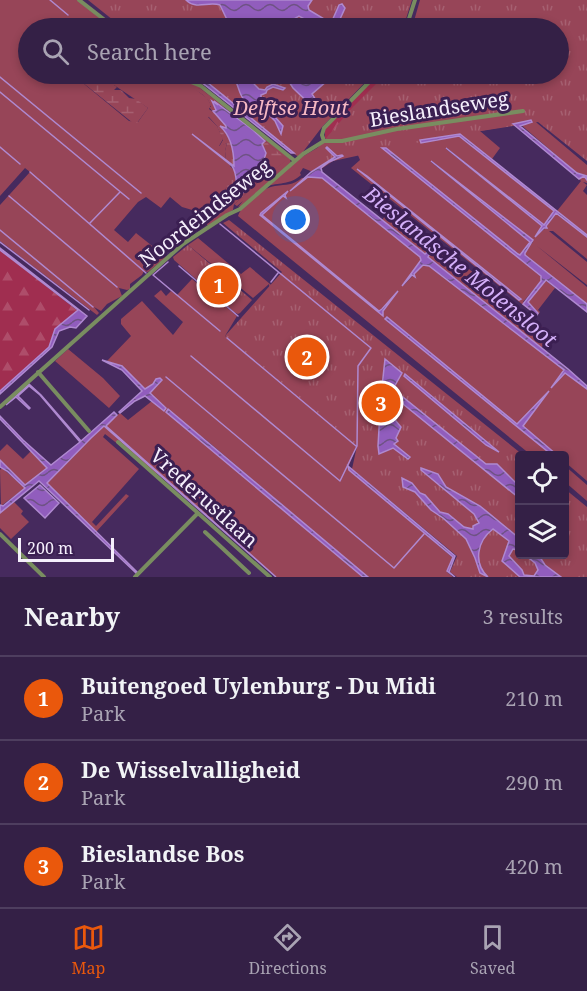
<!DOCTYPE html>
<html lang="en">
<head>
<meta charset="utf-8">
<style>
  :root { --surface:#342046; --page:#3f2d51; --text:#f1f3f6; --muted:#a9a3b3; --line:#4e3e5f; --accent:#ea580c }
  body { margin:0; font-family:"Noto Serif",serif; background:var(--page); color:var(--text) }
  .controls { position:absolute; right:18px; bottom:18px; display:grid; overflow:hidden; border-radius:6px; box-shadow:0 3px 9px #0003 }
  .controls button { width:54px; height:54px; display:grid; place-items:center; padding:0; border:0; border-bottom:2px solid var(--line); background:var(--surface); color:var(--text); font:30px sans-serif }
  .scale { position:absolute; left:18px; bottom:15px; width:96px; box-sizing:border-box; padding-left:6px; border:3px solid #f5effc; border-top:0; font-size:16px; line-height:21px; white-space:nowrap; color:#f5effc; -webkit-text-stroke:4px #3b1f52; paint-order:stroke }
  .you { position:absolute; left:296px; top:220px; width:21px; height:21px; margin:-15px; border:4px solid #fff; border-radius:50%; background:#1a73e8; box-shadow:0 0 0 9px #1a73e833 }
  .badge { display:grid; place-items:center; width:39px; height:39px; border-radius:50%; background:var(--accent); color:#fff; font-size:20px; font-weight:700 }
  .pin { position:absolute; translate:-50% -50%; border:3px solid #fff; box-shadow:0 2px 6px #0006 }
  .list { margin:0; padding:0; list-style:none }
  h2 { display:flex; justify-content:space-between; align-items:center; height:78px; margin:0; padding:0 24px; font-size:26px }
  h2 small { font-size:20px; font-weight:400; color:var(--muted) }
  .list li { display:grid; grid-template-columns:39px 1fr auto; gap:18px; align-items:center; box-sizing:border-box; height:84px; padding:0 24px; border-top:2px solid var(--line) }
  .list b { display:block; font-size:22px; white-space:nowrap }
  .list p { margin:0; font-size:20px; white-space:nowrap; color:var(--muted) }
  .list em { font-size:20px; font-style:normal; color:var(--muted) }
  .icon { flex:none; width:33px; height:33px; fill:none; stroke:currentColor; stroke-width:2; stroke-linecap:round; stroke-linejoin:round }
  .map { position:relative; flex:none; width:587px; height:577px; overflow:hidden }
  .search { position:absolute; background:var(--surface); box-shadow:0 3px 9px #0003; left:18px; right:18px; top:18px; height:66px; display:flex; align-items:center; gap:15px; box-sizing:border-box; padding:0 21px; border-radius:33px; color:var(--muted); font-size:22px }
  .sheet { height:330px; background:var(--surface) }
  nav { display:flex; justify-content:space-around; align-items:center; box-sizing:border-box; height:84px; border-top:2px solid var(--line); background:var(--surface); font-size:16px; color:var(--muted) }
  nav a { display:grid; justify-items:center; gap:3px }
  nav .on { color:var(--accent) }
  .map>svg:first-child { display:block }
  .grass { fill:#974558; fill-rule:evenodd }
  .forest { fill:url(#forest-firs) }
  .wetland { fill:url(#wetland-marsh) }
  .park { fill:url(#park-tufts) }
  .water { fill:url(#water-waves); stroke:#af89d0; stroke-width:1.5 }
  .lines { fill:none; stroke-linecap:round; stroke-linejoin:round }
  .stream { stroke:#af89d0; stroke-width:1.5 }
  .minor { stroke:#798d60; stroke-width:4 }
  .labels { text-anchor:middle; stroke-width:6; stroke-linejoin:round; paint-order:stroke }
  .park-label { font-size:20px; font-style:italic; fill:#f6b8c3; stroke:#3b1f52 }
  .street-label { font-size:20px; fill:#f5effc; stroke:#3b1f52 }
  .water-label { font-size:21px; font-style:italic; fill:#d4aff9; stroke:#3b1f52 }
</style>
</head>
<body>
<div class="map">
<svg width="587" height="577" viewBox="0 0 587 577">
  <defs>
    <pattern id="forest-firs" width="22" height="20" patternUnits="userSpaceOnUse" patternTransform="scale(1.5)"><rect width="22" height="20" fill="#a02e50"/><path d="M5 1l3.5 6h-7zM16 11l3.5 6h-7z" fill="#ae4d6a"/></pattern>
    <pattern id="wetland-marsh" width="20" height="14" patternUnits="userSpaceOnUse" patternTransform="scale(1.5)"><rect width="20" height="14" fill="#974558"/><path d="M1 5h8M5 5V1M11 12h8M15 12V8" fill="none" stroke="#a66071"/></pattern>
    <pattern id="park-tufts" width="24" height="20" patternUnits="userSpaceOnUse" patternTransform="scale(1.5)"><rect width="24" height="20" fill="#974558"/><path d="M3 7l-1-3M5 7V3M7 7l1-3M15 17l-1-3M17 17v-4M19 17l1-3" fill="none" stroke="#a66071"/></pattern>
    <pattern id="water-waves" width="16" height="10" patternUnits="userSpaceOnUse" patternTransform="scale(1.5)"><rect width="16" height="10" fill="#915dbd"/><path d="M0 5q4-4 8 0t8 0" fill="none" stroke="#6e5284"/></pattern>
  </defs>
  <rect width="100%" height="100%" fill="#462a5e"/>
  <path class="grass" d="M 0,0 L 77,0 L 113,28 L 28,28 L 28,74 L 72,74 L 129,121 L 138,122 L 148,108 L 114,85 L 114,81 L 105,74 L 169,74 L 202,87 L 290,159 L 291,163 L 241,206 L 238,207 L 243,201 L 237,206 L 234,204 L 233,210 L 208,226 L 199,212 L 182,207 L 170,197 L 161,208 L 146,197 L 138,202 L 114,230 L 128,242 L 136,233 L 166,257 L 148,272 L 144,271 L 142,275 L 130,284 L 130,289 L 127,290 L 119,288 L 122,296 L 107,304 L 101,311 L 94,307 L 99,313 L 97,315 L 0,241 L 0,205 L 30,172 L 25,168 L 0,196 ZM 195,88 L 201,89 L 253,130 L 286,160 L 257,183 L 235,204 L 234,198 L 225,189 L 230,183 L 230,165 L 192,134 L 226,160 L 225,151 L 227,143 L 219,146 L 223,139 L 217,126 L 208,117 L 213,116 L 213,112 L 209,109 L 211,105 L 207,98 L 195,89 Z
    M 531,118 L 587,165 L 587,176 L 577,173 L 520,124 L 480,131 L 500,148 L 492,159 L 460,134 L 421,143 L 459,136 L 554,211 L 544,225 L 543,224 L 447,148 L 446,149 L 542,226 L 535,236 L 546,228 L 545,226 L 556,213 L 587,237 L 587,259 L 553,231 L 549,231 L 587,262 L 587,285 L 537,246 L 587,287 L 587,304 L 525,255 L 524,253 L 533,242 L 432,161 L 431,162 L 530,242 L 520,255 L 386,148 L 382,148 L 541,276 L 541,281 L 523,302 L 538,312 L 527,302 L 545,280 L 555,288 L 538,310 L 540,312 L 537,316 L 351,168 L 360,160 L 357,153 Z
    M 324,144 L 326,161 L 313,172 L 303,168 L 300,173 L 301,175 C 289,185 282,182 268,186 L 300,158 Z
    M 584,176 L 587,180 L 587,183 L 583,182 L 587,185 L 583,191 L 587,195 L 587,235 L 557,211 L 581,181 L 579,179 Z
    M 308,177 L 322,178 L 420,257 L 421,260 L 403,286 L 423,265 L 429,266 L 564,370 L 552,388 L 565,373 L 587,389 L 587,481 L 565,462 L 564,455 L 557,455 L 524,429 L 523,426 L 549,391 L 518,425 L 387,317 L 385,317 L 552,455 L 531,455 L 238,216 C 242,204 262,188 275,186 C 287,184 292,186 302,178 L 304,178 L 290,191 ZM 282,195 L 262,213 L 263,216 L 379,311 L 382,309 L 398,291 L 383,311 L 383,316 L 260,215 L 261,213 Z
    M 392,208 L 552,335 L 541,348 L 428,257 L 434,247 L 426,255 L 382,220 Z
    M 198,238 L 241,274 L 250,267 L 270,284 L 273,287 L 270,290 L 269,284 L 253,298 L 188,245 Z
    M 192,279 L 237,316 L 225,336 L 355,443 L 356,447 L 348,468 L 453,558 L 447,572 L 453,577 L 368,577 L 205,439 L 166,412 L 363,577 L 276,577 L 150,465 L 157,473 L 156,474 L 105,434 L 103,437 L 139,469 L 92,522 L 96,526 L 126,494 L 129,496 L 96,532 L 48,485 L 47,483 L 91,438 L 104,426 L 123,443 L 105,425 L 120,413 L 128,420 L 152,401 L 164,410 L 166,408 L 150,393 L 155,383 L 145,389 L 122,366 L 107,361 L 131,336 L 121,324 L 121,319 L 142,301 L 173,335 L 183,322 L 154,296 L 161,290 L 166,296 L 171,291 L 177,295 Z
    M 68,349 L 103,378 L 120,396 L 109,408 L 55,361 Z
    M 7,444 L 23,459 L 31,451 L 47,468 L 25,486 L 0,460 L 0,451 Z
    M 564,465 L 587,485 L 587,501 L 565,482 Z
    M 2,468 L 25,488 L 1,506 L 0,470 Z
    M 14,502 L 23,511 L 21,514 L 29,522 L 11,539 L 0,528 L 0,513 Z"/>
  <path class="forest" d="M 379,74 L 390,74 L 327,139 L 325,138 L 325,129 Z
    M 0,250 L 78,311 L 55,329 L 49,347 L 0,391 Z"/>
  <path class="wetland" d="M 72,74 L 86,74 L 91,79 L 96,79 L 99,84 L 109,84 L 111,78 L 115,81 L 114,85 L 117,87 L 114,90 L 121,90 L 129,98 L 136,99 L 148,108 L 137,123 L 133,123 Z
    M 195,87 L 201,89 L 224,107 L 212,103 L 216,110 L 214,111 L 226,126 L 226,128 L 220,126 C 231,137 234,151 235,166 L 226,160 L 225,151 L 227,143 L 219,147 L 223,140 L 217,126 L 208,116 L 213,116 L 213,112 L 209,107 L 211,107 C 209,98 202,94 195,90 Z
    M 262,138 L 287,160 L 257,183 L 235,204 L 234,198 L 225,189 L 230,182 L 230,166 L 235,171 L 236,185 L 239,195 L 246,191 L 243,184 L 245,175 L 257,173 L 262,166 L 266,151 L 262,144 L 264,142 Z"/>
  <path class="park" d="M 88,0 L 412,0 L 403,28 L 123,28 Z
    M 420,0 L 587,0 L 587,161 L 538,122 L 449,136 L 333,161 L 321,169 L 309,158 L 352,108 L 386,74 L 558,74 L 558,28 L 412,28 Z
    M 181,74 L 373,74 L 322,127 L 299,157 L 283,147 L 214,90 Z
    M 229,220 L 523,455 L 520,455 L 520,554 L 564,554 L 565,489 L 587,507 L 587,577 L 457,577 L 450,572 L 457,556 L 352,469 L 357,446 L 225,336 L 282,272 L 223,223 Z
    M 188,245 L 252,300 L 240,313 L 238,314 L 234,312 L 174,260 L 173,257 Z"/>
  <path class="water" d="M 186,0 L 312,0 L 308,6 L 309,10 L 329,22 L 332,21 L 339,5 L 342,4 L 345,8 L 336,28 L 321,28 L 299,16 L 292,20 L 286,28 L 231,28 L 220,5 C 209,1 195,10 186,0 Z
    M 191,74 L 197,74 L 294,153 L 291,153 Z
    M 232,74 L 244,74 L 259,89 L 265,90 L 267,87 L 273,84 L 285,88 L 283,90 L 273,87 L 267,90 L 266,93 L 261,95 L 261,101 L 283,126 L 281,134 L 275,121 L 259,105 C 236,104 242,88 232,74 Z
    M 284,74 L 329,74 L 328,80 L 312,94 L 319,105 L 318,109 L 316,110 L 293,88 Z
    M 212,101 L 218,105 L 214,101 L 253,130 L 265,141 L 262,144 L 266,153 L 262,166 L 255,174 L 245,175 L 243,184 L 246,191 L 239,195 C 235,186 238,174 232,166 L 192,134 L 234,166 C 234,151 231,136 220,126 L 226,128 L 226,126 L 213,111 L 216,110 Z
    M 531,120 L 532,122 L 520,126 L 577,173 L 587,176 L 587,180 L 584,176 L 579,179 L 513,124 Z
    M 460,134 L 587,235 L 587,237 L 556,213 L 546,226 L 547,228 L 544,228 L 535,237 L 542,226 L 446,148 L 543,224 L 544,225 L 554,211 L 459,136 L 421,143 L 420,140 Z
    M 327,147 L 337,156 L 342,155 L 343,156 L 329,162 L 321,168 L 322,172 L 425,254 L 434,246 L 428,257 L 568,369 L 587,386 L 587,389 L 565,373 L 551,388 L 564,370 L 429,266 L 423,265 L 414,274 L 415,277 L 412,275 L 402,286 L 421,260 L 420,257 L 322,178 L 308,177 L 290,191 L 311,172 L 335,157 L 326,148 Z
    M 382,148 L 386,148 L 518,254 L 520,255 L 530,242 L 431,161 L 533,240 L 525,253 L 525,255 L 587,304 L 587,312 L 546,280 L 528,302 L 538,313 L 537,315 L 523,304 L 541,281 L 541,276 Z
    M 357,169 L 367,176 L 521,299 L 519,300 Z
    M 288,191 L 285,195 L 286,198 L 283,196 L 262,215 L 379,311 L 382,309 L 398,291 L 383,311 L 383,316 L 260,215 L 261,213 Z
    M 0,248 L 87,316 L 76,328 L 70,327 L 59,331 L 52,347 L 0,394 L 0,391 L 49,347 L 55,329 L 78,310 L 0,250 Z
    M 387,317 L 517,424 L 549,391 L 523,426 L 557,455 L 552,455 L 385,319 Z
    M 385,359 L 402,373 L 393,389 L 486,464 L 497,464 L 519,486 L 519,498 L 382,387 Z
    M 102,360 L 122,366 L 145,389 L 153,384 L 156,379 L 160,378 L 162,380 L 150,393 L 166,408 L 164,411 L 145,396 L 135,401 L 120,413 L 119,412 L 142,391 L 122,370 Z
    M 405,374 L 499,452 L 486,445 L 404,376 Z
    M 29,384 L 41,395 L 81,441 L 114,412 L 117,415 L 106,426 L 276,577 L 104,426 L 91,438 L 47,483 L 137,572 L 136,573 L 39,481 L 0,513 L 0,505 L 3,506 L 25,488 L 7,471 L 0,467 L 0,460 L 25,485 L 47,468 L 0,419 L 0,416 L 23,440 L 51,465 L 80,442 L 40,395 L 29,386 L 18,396 L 30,408 L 29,409 L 16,397 L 6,405 Z
    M 168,409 L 368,577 L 363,577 L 166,412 Z
    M 380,411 L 392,416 L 401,427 L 396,438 L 398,441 L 394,444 L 410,457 L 408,459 L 393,448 L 379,454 L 378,446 Z
    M 348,466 L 455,556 L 449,572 L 455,577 L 447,571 L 453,557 L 349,470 Z
    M 421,468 L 438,474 L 446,487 L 480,506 L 519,538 L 519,550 L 513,549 L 509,556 L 522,570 L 524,575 L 534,576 L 538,570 L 535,563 L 525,555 L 538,554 L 545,565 L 561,577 L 520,577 L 502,561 L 509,541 L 493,529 C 477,541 473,563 488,577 L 480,573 L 475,558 L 466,539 L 443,518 L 431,510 L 415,492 L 403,487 L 402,478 L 412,483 L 420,493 L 425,495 L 440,512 L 448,514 L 464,527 L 473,529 L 473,526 L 479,523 L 474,514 L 421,470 Z
    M 40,485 L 59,503 L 45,518 L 24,498 Z"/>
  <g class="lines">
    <path class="stream" d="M 50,0 L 68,15
      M 0,77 L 141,193
      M 0,92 L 129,199
      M 0,147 L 20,164
      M 30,172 L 146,273
      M 9,196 L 117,287
      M 90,223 L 120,192
      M 0,230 L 93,307
      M 0,242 L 89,310
      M 168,262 L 153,275 L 220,331
      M 179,266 L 238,316
      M 271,282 L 278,273
      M 227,338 L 356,446
      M 191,356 L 340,481 L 357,446 L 358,366 L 371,348 L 220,224
      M 166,377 L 394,568 L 424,534"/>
    <path class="minor" d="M 79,0 L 115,28
      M 406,28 L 415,0
      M 171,74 L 201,86 L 295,161
      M 324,141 L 322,135 L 324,128 L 377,74
      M 38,372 L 89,431
      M 0,407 L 183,244 L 227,215 L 240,209 L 303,154 L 324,141 L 342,141 L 397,129 L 523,111
      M 118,442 L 270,577
      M 205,532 L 249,573
      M 0,534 L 44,577
      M 135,577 L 198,513"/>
  </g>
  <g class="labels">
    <g class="park-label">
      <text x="291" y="115">Delftse Hout</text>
    </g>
    <g class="street-label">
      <text transform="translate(439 109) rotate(-9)" y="7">Bieslandseweg</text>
      <text transform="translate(205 213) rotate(-38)" y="7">Noordeindseweg</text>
      <text transform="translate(204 498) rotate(42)" y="7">Vrederustlaan</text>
    </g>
    <g class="water-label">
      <text transform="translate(460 267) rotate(39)" y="7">Bieslandsche Molensloot</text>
    </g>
  </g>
</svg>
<div class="controls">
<button><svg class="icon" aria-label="locate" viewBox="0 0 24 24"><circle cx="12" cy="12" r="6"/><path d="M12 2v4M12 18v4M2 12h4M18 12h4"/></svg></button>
<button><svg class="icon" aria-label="layers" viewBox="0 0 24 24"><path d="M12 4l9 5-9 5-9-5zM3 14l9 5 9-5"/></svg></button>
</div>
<div class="scale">200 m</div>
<div class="you"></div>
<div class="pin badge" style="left:219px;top:285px">1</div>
<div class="pin badge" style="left:307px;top:357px">2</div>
<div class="pin badge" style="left:381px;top:403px">3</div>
<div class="search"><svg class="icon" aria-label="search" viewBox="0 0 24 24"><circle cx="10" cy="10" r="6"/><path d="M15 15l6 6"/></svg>Search here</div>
</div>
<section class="sheet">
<h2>Nearby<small>3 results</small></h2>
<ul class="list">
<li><span class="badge">1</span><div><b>Buitengoed Uylenburg - Du Midi</b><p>Park</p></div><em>210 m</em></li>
<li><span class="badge">2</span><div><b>De Wisselvalligheid</b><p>Park</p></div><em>290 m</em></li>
<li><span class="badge">3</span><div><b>Bieslandse Bos</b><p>Park</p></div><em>420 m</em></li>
</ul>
</section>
<nav>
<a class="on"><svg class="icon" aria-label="map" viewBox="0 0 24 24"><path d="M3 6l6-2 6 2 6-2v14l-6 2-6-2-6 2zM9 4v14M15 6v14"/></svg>Map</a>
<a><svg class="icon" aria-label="directions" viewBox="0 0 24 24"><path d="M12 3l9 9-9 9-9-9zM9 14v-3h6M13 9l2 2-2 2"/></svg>Directions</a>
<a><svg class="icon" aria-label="saved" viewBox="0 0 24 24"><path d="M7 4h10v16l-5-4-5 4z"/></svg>Saved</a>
</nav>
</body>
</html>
